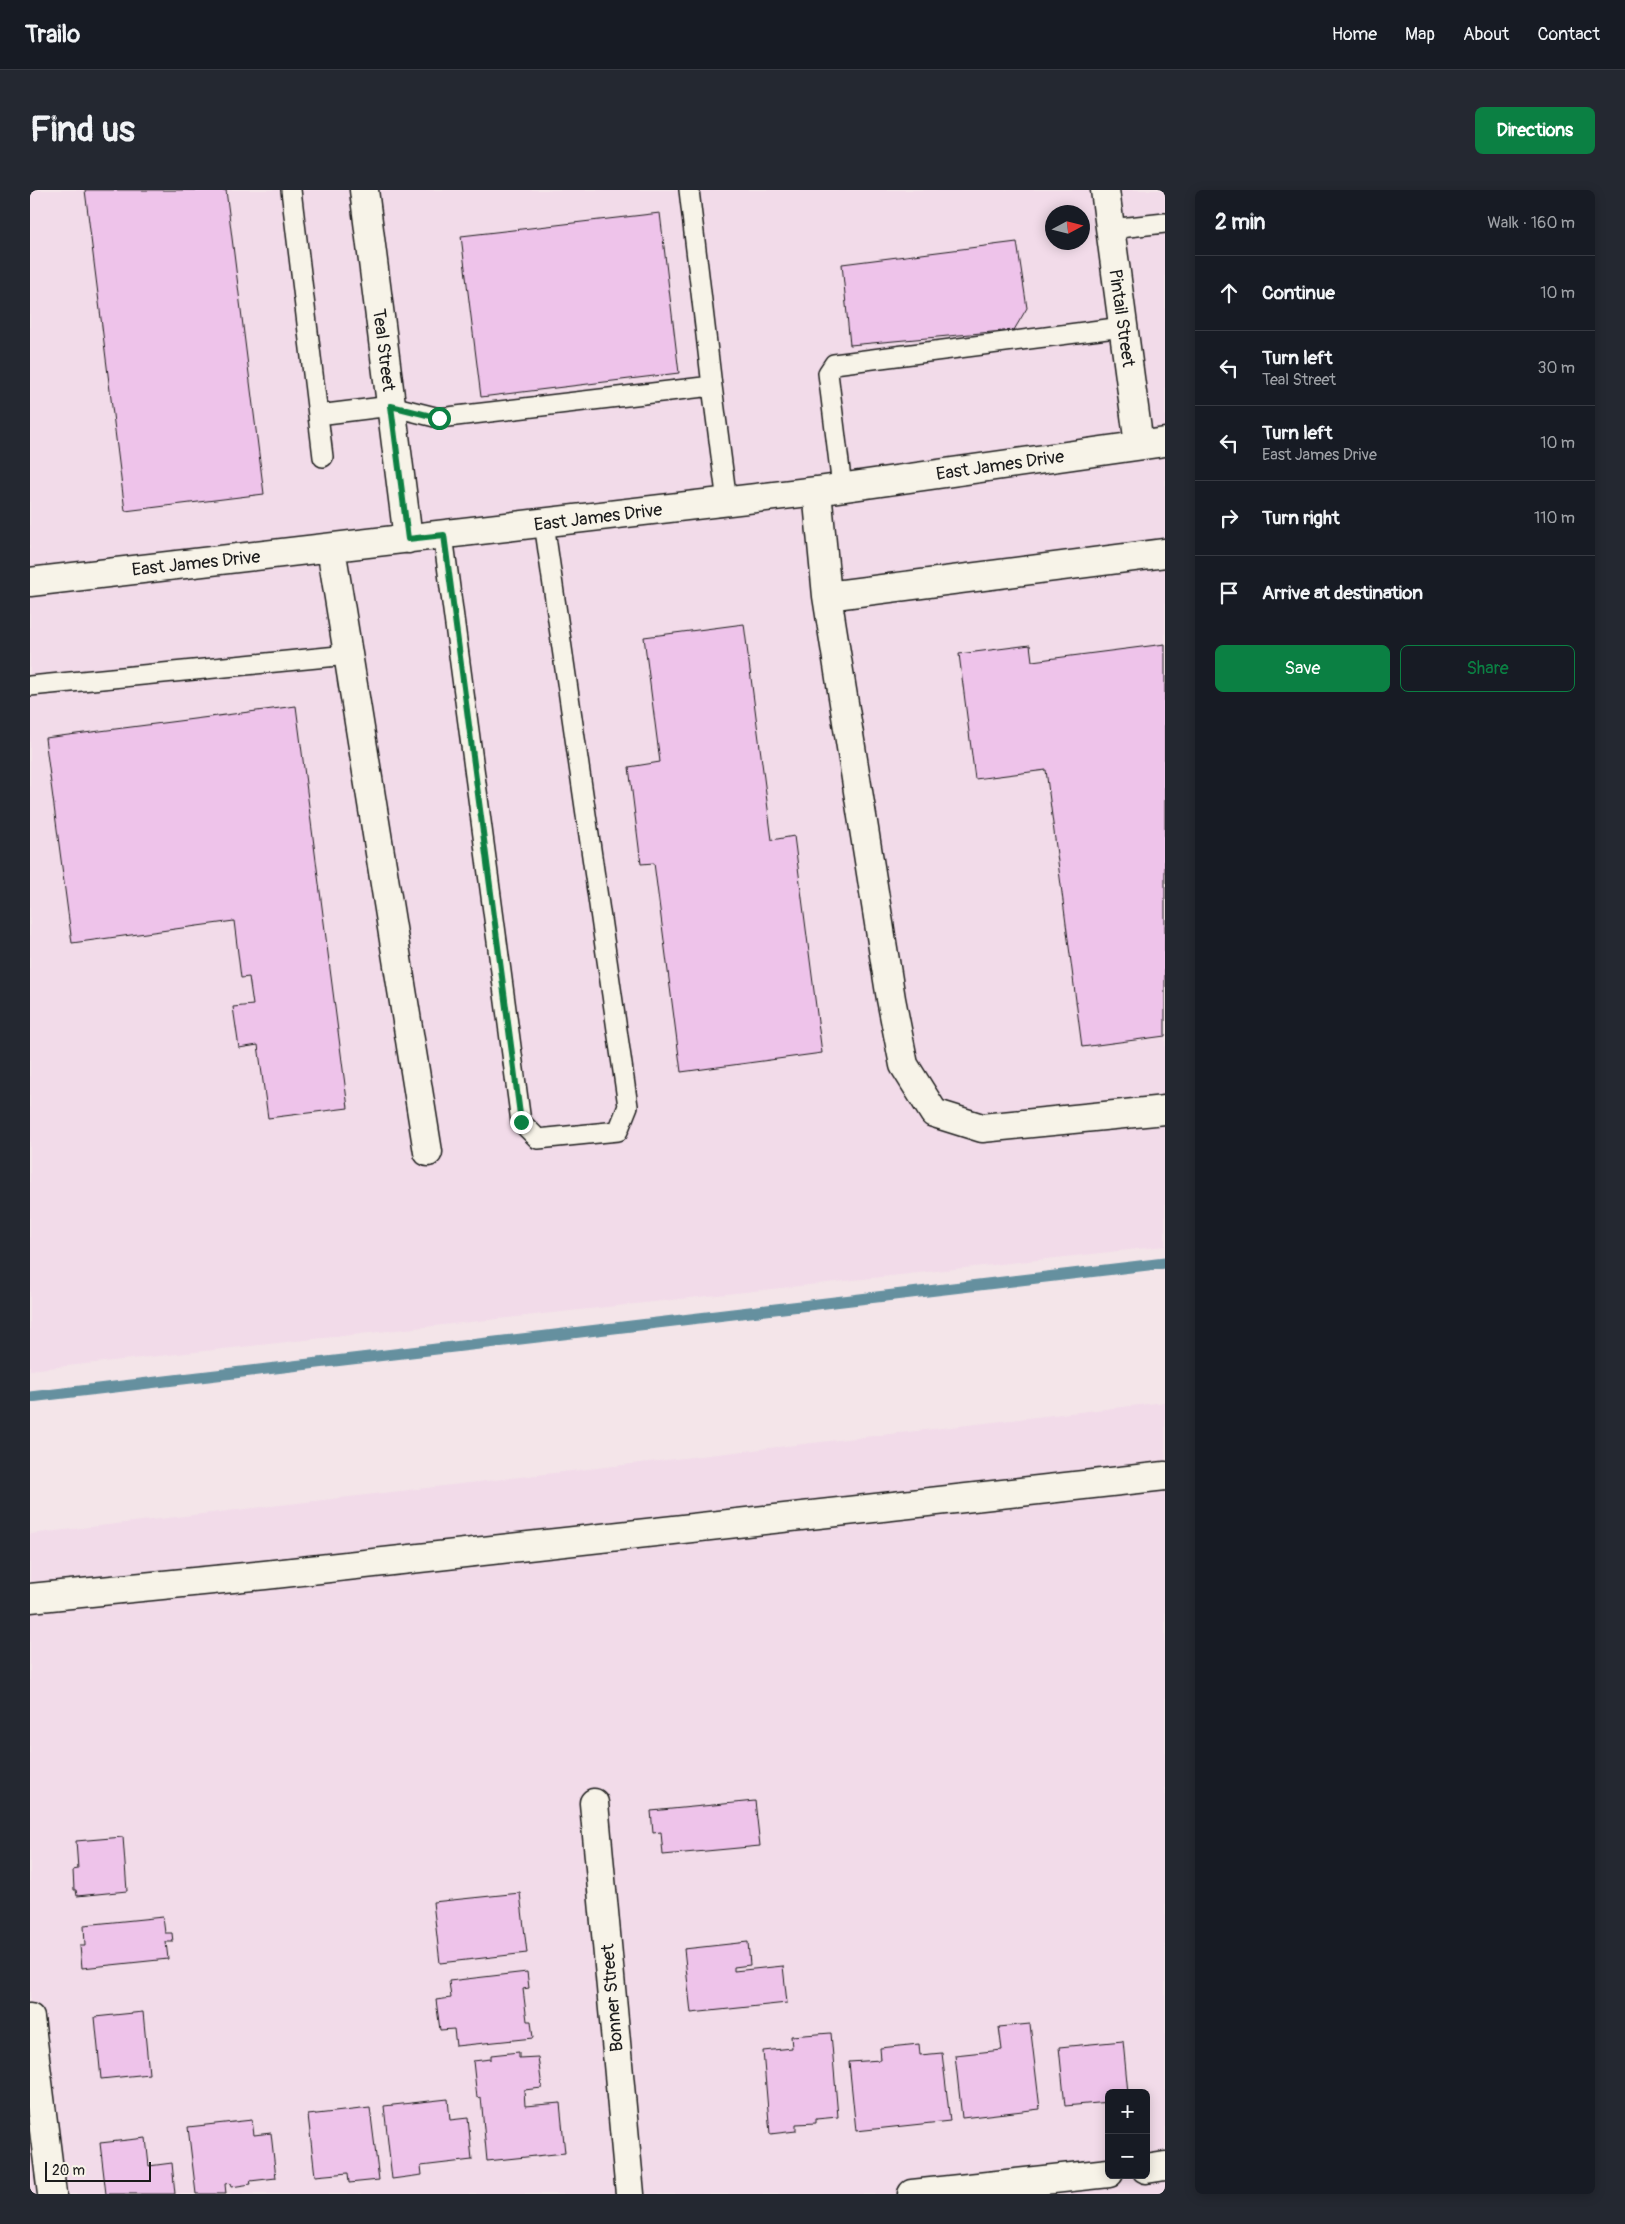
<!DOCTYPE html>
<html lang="en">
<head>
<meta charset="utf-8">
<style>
  :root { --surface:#171b24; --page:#242831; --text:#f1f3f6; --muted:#9ea1a6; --line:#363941; --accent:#0b8043 }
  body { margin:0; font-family:Pangolin,sans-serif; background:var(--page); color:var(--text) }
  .controls { position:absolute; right:15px; bottom:15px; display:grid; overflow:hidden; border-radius:8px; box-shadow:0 2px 12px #0003 }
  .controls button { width:45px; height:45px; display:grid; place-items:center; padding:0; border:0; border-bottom:1px solid var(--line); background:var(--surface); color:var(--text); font:25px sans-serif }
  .compass { position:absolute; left:1015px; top:15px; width:45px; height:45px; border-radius:50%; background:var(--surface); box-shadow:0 2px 12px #0003; rotate:83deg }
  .scale { position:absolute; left:15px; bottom:12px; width:106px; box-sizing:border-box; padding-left:5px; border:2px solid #1c1c1c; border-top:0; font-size:14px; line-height:18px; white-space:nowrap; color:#1c1c1c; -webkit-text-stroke:4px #f7f3e8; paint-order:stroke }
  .stop { position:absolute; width:15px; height:15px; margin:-11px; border:4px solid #0b8043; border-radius:50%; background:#fff }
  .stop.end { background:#0b8043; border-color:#fff; box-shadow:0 1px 5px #0008 }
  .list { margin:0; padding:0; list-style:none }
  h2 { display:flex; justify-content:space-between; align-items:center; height:65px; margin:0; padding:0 20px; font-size:21px }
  h2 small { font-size:16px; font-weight:400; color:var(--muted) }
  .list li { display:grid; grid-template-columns:32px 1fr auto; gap:15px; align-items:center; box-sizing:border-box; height:75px; padding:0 20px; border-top:1px solid var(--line) }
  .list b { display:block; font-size:19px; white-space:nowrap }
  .list p { margin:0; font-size:16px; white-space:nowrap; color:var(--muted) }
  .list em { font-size:16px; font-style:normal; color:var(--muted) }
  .actions { display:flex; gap:10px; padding:15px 20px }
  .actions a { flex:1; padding:11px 0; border:1px solid var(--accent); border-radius:8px; text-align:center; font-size:18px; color:var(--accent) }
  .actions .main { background:var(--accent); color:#fff }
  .icon { flex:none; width:28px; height:28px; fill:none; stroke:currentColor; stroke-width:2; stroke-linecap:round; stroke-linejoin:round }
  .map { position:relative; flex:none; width:1135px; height:2004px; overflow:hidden; border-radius:8px }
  header { display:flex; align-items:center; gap:30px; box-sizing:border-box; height:70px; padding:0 25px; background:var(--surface); border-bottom:1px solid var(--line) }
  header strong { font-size:24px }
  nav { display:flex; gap:28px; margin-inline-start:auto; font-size:18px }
  .intro { display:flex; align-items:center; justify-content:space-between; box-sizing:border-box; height:120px; padding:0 30px }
  h1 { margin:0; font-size:35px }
  .button { padding:12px 22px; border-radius:8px; background:var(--accent); color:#fff; font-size:18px; font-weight:700 }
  main { display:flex; gap:30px; padding:0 30px }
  aside { flex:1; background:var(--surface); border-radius:8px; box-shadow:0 2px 12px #0003 }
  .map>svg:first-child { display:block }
  .built { fill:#f2dbe9; fill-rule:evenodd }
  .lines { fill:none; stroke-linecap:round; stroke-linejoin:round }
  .stream { stroke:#65909f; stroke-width:11 }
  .building { fill:#eec3ea; stroke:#1c1c1c }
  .lane-casing { stroke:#1c1c1c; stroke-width:22 }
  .street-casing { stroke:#1c1c1c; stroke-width:31 }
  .lane { stroke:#f7f3e8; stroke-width:19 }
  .street { stroke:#f7f3e8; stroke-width:28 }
  .route { stroke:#0b8043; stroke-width:6 }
  .labels { text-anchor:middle; stroke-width:4; stroke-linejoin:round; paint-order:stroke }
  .street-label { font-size:18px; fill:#1c1c1c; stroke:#f7f3e8 }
</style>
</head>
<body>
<header>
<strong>Trailo</strong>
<nav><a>Home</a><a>Map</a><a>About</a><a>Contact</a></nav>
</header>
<div class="intro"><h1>Find us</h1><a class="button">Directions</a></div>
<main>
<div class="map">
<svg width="1135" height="2004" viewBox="0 0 1135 2004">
  <rect width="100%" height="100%" fill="#f4e5e9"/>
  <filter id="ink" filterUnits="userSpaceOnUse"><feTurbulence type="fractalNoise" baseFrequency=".02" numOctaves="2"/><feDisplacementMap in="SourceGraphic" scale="10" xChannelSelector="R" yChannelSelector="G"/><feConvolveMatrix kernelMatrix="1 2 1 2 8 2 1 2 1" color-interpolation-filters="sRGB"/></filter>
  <g filter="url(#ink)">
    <path class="built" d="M 0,0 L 1135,0 L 1135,1056 L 0,1180 ZM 1022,22 L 1052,22 L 1052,52 L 1022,52 Z
      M 1135,1212 L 1135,2004 L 0,2004 L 0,1344 ZM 1079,1903 L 1116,1903 L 1116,1985 L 1079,1985 Z"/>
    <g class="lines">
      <path class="stream" d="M 0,1207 L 1135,1073"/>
    </g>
    <path class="building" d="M 55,0 L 196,0 L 234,304 L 95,321 Z
      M 630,23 L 649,183 L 451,207 L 431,46 Z
      M 987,52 L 997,118 L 984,140 L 820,155 L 812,74 Z
      M 714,434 L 742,650 L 764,646 L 792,863 L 651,882 L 624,673 L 611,674 L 599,577 L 630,572 L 614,447 Z
      M 1135,454 L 1135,846 L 1052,857 L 1016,580 L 945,589 L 929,464 L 1000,455 L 1002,471 Z
      M 266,516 L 318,918 L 238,928 L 228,855 L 209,858 L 203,817 L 223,815 L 219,787 L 211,788 L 204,731 L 42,753 L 15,548 Z
      M 725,1611 L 730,1656 L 633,1665 L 631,1642 L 623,1643 L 621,1621 Z
      M 93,1647 L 97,1701 L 47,1706 L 46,1700 L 44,1700 L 43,1680 L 48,1679 L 46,1651 Z
      M 490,1703 L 497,1763 L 410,1773 L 403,1712 Z
      M 133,1727 L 135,1743 L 142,1743 L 143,1752 L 136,1752 L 138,1769 L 52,1778 L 50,1756 L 55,1756 L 54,1735 Z
      M 718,1752 L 720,1775 L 704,1777 L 704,1781 L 753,1776 L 757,1813 L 661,1823 L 654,1759 Z
      M 497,1782 L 499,1798 L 493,1799 L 497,1831 L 501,1831 L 503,1848 L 426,1856 L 424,1839 L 410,1840 L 406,1810 L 421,1808 L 419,1791 Z
      M 113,1822 L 119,1884 L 71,1889 L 65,1827 Z
      M 1000,1834 L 1010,1919 L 932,1928 L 925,1865 L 972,1860 L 969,1837 Z
      M 801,1843 L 808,1927 L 786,1929 L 786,1933 L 766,1934 L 766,1941 L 740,1944 L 733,1861 L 762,1858 L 761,1846 Z
      M 1093,1851 L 1098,1903 L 1079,1903 L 1079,1912 L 1035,1916 L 1029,1857 Z
      M 889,1854 L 890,1865 L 912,1863 L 920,1931 L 826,1941 L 819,1872 L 851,1870 L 850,1858 Z
      M 489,1862 L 489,1868 L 508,1867 L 512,1898 L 494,1900 L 495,1916 L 530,1913 L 535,1963 L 457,1971 L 451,1907 L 447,1908 L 443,1871 L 461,1869 L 461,1865 Z
      M 418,1909 L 420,1930 L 438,1928 L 442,1970 L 391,1976 L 392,1985 L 362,1989 L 354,1916 Z
      M 340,1918 L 349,1990 L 319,1993 L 318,1983 L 285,1986 L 278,1925 Z
      M 222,1930 L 224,1945 L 241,1943 L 246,1988 L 220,1991 L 221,1994 L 201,1997 L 200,1993 L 195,1994 L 196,2004 L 166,2004 L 158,1937 Z
      M 116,1948 L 119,1976 L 142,1973 L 145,2004 L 76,2004 L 70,1953 Z"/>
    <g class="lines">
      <defs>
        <path id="lane" d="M 261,0 L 293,267
          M 1080,39 L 1135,33
          M 682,196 L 697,312
          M 288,225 L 361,216 L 409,228 L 682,196 L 659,0
          M 812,297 L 798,183 L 804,174 L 1093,137
          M 413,345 L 491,932 L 508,949 L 588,941 L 598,916 L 514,333
          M 0,496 L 318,465"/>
        <path id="street" d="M 334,0 L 378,349
          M 1075,0 L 1109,255
          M 787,301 L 797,406 L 861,809 L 874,875 L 904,923 L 952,938 L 1135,920
          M 301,358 L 398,962
          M 0,392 L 787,301 L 1135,252
          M 797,406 L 1135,363
          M 0,1408 L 235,1385 L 1135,1286
          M 564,1613 L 600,2004
          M 0,1828 L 22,2004
          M 1116,1979 L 1135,1976
          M 882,2004 L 1079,1983"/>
      </defs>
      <use href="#lane" class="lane-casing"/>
      <use href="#street" class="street-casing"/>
      <use href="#lane" class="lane"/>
      <use href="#street" class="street"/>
    </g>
  </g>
  <g class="lines" filter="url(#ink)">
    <path class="route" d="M 409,228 L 361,216 L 378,349 L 414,345 L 491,932"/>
  </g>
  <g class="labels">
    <g class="street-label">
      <text transform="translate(1092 128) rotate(82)" y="6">Pintail Street</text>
      <text transform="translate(354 160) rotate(83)" y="6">Teal Street</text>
      <text transform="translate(970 275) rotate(-8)" y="6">East James Drive</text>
      <text transform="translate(568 327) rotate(-7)" y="6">East James Drive</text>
      <text transform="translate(166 373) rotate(-6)" y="6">East James Drive</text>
      <text transform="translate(582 1808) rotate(-95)" y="6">Bonner Street</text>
    </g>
  </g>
</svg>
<div class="controls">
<button>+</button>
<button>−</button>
</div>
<svg class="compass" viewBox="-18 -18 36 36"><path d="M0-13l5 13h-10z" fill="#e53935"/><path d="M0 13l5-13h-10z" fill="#9ea1a6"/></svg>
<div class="scale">20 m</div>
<div class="stop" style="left:409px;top:228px"></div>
<div class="stop end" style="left:491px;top:932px"></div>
</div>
<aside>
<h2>2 min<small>Walk · 160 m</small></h2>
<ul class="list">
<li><svg class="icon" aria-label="ahead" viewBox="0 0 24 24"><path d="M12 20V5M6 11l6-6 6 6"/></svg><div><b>Continue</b></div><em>10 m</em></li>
<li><svg class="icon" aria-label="left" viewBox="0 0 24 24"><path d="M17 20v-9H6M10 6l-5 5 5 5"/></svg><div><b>Turn left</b><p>Teal Street</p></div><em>30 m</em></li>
<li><svg class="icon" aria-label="left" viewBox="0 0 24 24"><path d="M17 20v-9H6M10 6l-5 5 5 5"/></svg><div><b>Turn left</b><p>East James Drive</p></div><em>10 m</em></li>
<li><svg class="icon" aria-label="right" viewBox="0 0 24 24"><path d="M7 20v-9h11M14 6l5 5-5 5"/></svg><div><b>Turn right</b></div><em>110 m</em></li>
<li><svg class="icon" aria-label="arrive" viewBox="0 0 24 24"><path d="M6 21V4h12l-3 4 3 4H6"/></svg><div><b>Arrive at destination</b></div></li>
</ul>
<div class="actions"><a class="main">Save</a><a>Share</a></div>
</aside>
</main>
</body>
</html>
